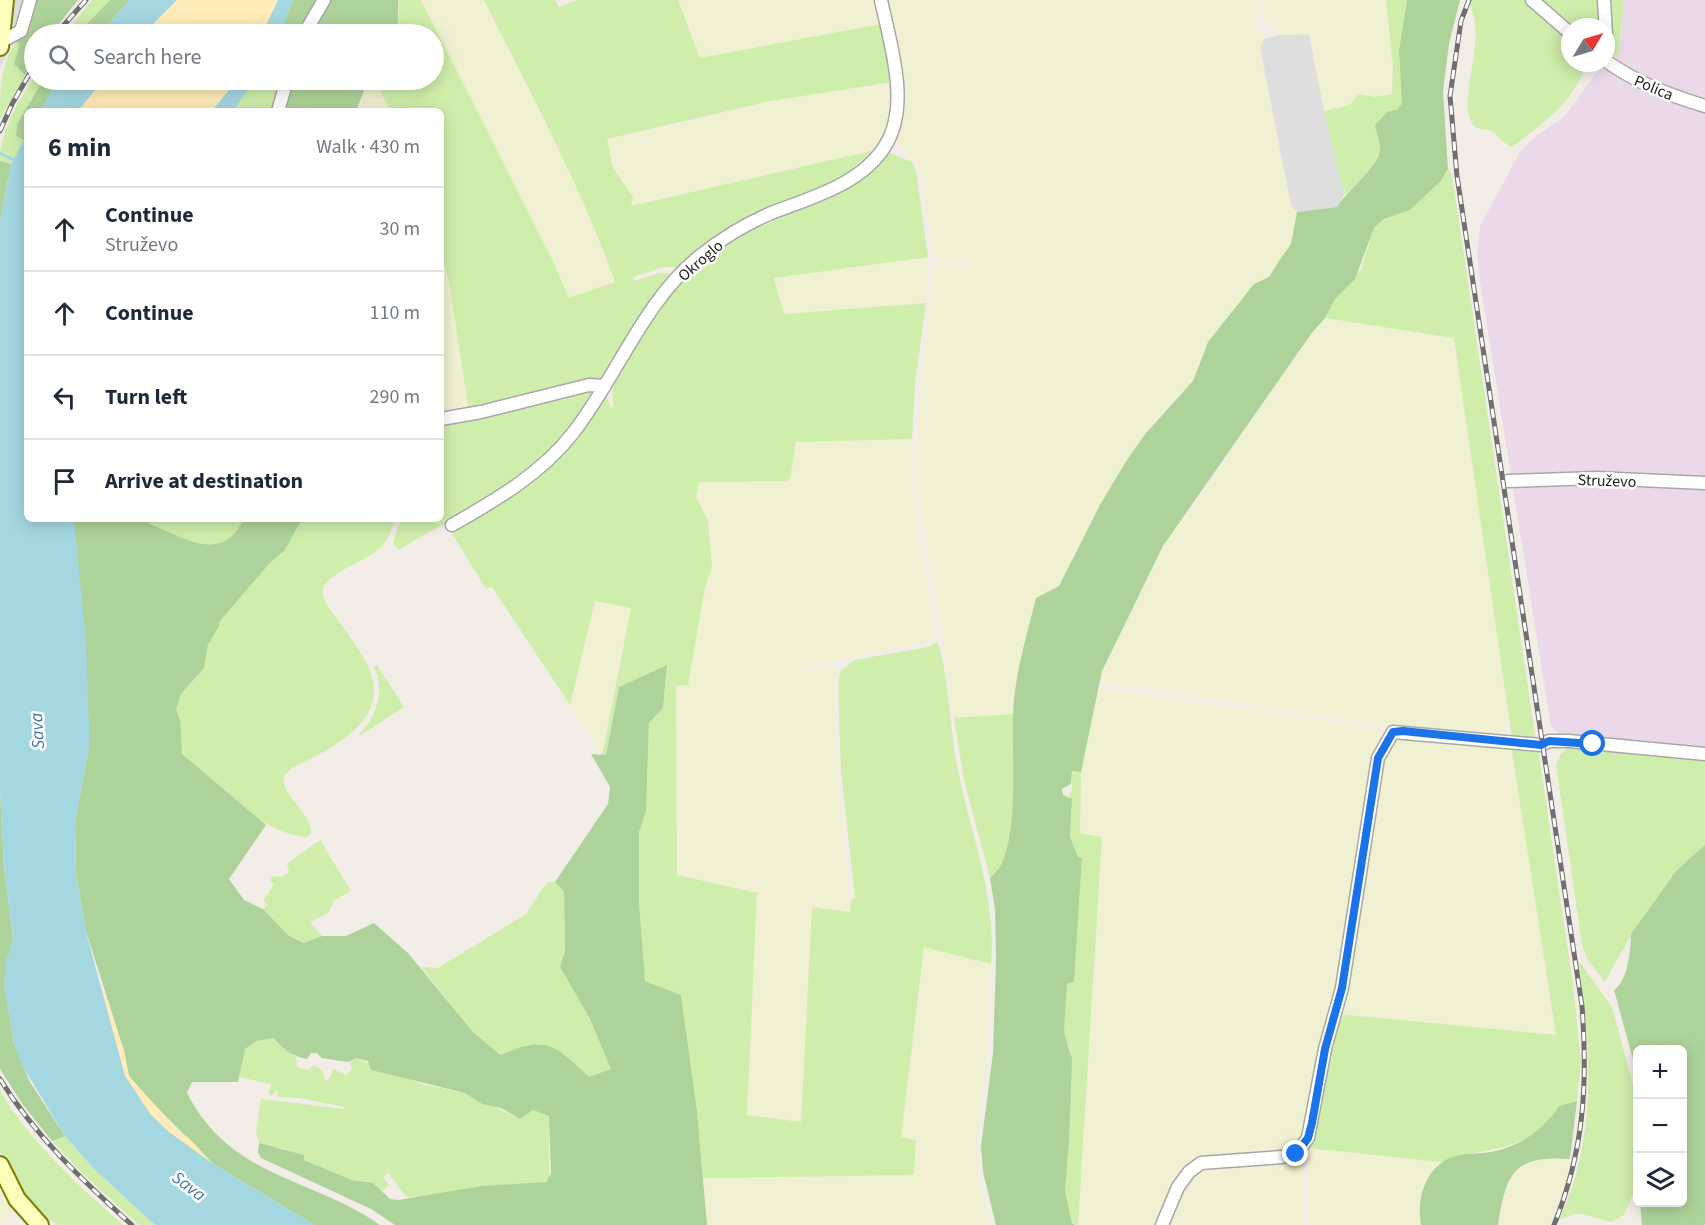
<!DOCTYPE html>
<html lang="en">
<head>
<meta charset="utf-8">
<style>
  :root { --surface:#fff; --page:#f2f2f3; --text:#1f2937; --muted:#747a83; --line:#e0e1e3 }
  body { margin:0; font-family:"Source Sans 3",sans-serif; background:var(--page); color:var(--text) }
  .controls { position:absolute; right:18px; bottom:18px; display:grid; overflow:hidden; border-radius:9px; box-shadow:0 3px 15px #0003 }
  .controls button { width:54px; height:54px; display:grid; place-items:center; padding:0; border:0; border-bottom:2px solid var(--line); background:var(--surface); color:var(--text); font:30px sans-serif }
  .compass { position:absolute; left:1561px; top:18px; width:54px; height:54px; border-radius:50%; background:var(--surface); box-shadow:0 3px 15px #0003; rotate:52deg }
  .stop { position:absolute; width:18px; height:18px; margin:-14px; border:4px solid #1a73e8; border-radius:50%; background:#fff }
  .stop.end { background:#1a73e8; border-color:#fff; box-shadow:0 2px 6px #0008 }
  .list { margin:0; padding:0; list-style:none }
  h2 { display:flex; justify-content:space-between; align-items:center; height:78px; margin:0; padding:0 24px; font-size:26px }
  h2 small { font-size:20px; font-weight:400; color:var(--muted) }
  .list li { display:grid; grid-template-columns:39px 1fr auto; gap:18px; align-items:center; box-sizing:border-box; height:84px; padding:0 24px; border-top:2px solid var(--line) }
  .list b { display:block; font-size:22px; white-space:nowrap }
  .list p { margin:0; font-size:20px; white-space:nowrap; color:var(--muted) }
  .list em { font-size:20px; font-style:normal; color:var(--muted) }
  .icon { flex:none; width:33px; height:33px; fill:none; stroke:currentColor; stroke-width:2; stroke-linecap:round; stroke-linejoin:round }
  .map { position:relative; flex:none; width:1705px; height:1225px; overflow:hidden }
  .search { position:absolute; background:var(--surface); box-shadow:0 3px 15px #0003; left:24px; top:24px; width:420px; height:66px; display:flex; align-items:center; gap:15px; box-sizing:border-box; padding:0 21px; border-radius:33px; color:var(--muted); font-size:22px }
  .panel { position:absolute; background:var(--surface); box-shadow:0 3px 15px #0003; left:24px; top:108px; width:420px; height:414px; border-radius:9px }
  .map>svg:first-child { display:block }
  .residential { fill:#dfdede }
  .industrial { fill:#ebd9e9 }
  .farmland { fill:#f0f1d2 }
  .grass { fill:#d0eeab }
  .forest { fill:#aed39a }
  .sand { fill:#ffecb8 }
  .water { fill:#a5d7e1 }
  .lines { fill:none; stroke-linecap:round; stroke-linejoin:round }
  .stream { stroke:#a5d7e1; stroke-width:3 }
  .street-casing { stroke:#a8a8a8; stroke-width:15 }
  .secondary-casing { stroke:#798000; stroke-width:20 }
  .street { stroke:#fff; stroke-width:12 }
  .secondary { stroke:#fdfcba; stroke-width:16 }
  .rail-casing { stroke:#6f6f6f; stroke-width:5 }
  .rail { stroke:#fff; stroke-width:3; stroke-dasharray:9; stroke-linecap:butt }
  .route { stroke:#1a73e8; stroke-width:8 }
  .labels { text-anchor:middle; stroke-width:5; stroke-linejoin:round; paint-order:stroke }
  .street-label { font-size:16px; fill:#212121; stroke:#fff }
  .water-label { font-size:18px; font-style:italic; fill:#427aa6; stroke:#fff }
</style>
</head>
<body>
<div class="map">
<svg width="1705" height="1225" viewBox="0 0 1705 1225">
  <rect width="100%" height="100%" fill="#f2ede7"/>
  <path class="residential" d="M 0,0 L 34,0 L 25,34 L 9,49 L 0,69 Z
    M 1309,34 L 1344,195 L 1337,207 L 1297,212 L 1291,206 L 1260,47 L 1264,39 L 1279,35 Z"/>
  <path class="industrial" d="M 1624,0 L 1705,0 L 1705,100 L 1653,83 L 1615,61 L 1621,40 Z
    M 1599,69 L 1606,69 L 1655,95 L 1705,111 L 1705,750 L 1560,734 L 1551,726 L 1480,282 L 1477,252 L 1480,226 L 1520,152 L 1532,139 L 1565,116 Z"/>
  <path class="farmland" d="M 421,0 L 484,0 L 561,153 L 598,235 L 616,282 L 569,298 L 552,259 Z
    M 678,0 L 876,0 L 881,24 L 700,58 Z
    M 886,0 L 1256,0 L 1260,22 L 1256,24 L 1256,30 L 1262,29 L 1264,39 L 1260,47 L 1270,101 L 1291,206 L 1297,212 L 1291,244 L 1277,264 L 1269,277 L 1254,284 L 1208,342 L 1193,381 L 1146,433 L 1127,460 L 1101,503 L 1059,586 L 1036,598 L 1013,714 L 954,718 L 942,634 L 923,534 L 918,490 L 917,423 L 934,262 L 955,267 L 970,267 L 970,264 L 950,263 L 940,260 L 933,253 L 919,164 L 902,149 L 896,140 Z
    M 1260,0 L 1386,0 L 1393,67 L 1392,95 L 1375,97 L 1358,94 L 1351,105 L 1324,111 L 1309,34 L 1279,35 L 1266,22 Z
    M 368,80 L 375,80 L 390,111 L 357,111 Z
    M 892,82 L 892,114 L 875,150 L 631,206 L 632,194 L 613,168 L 607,139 L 658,129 L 771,101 Z
    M 441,253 L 449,281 L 469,412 L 441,418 Z
    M 928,257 L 926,303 L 784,314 L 774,277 Z
    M 1325,319 L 1454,338 L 1504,672 L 1507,738 L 1380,725 L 1098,682 L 1138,596 L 1170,534 L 1194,505 L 1311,334 Z
    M 912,439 L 917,528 L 936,635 L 927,642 L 788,671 L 789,674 L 839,665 L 834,684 L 837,764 L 850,912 L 812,907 L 801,1122 L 747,1116 L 757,893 L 677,876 L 676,686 L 688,684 L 705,587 L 712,568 L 708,520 L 695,497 L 699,482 L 787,481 L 790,479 L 796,442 Z
    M 595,601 L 631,608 L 602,753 L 599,752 L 570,705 Z
    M 1099,688 L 1381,729 L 1382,732 L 1377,748 L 1342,970 L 1306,1133 L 1295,1147 L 1286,1151 L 1201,1158 L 1160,1225 L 1078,1225 L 1102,837 L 1080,833 L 1081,772 L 1087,732 Z
    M 1394,738 L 1511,745 L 1556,1035 L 1338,1014 L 1382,760 Z
    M 924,946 L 991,964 L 986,1057 L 976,1150 L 979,1180 L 990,1225 L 707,1225 L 703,1178 L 914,1175 L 900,1137 Z
    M 1308,1148 L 1442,1162 L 1425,1181 L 1421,1225 L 1307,1225 Z
    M 1299,1158 L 1303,1168 L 1303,1225 L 1166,1225 L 1180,1191 L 1198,1169 Z
    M 1550,1158 L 1570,1159 L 1563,1193 L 1550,1225 L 1498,1225 L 1507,1181 L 1517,1169 L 1534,1160 Z
    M 0,1181 L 16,1210 L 0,1224 Z"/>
  <path class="grass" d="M 92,0 L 110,0 L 77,34 L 64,34 Z
    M 398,0 L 421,0 L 552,259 L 569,298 L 615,282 C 580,184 530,93 484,0 L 555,0 L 559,7 L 577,0 L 678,0 L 700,58 L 881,24 L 892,82 L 771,101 L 607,139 L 613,168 L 633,197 L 631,206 L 875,150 L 840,179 L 727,229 L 677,267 L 664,267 L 633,277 L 634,281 L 659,273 L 675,273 L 605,378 L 469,412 L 449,281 L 441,253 L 441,111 L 390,111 L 375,80 L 434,80 L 434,34 L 383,34 L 399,17 Z
    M 1386,0 L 1407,0 L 1399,50 L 1402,103 L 1398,109 L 1387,112 L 1375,125 C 1376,133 1380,142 1380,150 C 1380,159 1352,191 1344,195 L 1324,111 L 1350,105 L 1358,94 L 1375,97 L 1392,94 L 1393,67 Z
    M 1471,0 L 1525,0 L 1570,42 L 1570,63 L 1587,63 C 1572,105 1545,121 1512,147 C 1503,144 1498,134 1490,130 C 1485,128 1478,131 1473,125 C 1455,100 1489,40 1469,3 Z
    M 1543,0 L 1598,0 L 1599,27 L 1575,27 Z
    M 1609,0 L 1624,0 L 1619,53 L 1615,57 L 1609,52 L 1612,36 Z
    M 17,41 L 19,46 L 14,64 L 25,75 L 0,120 C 0,92 0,62 17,41 Z
    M 34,77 L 34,80 L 43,80 L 17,124 L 16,136 L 24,140 L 11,164 L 0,161 C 0,130 18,102 34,77 Z
    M 255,80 L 281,80 L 275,93 L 273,111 L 233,111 Z
    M 889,153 L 912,162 L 916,170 L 928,257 L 774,278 L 784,314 L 926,303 L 915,384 L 912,439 L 796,442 L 790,479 L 787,481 L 699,482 L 696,497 L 708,520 L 712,568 L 705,587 L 688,685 L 676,686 L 677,875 L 757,893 L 747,1115 L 801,1122 L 812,907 L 850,912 L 851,900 L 855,898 L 841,772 L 838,686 L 840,672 L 854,660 L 928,647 L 937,642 C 946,657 952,736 956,760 C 968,828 997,893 991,964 L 924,947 L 901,1137 L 916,1140 L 914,1175 L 703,1178 L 697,1111 L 681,995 L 645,981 L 639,902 L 639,831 L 646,812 L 649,723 L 663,708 L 667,665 L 619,687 L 606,755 L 602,756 L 631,608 L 595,601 L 570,705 L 492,587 L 486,589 L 451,532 L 495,504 L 602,400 L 607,397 L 611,408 L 614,407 C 608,382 621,370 633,349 C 655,313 677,280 711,254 C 756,221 812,211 859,181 C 871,173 879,163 889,153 Z
    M 1448,169 L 1452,174 L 1536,741 L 1512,739 L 1454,338 L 1325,318 L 1335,299 L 1361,269 L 1374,228 L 1385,219 L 1410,210 L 1440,182 Z
    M 590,388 L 596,392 C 579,418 561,442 538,463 C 498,500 444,521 399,550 L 393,543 L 401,519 L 441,519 L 441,421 Z
    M 147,519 L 243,519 C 223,565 183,537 149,524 Z
    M 302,519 L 394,519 C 387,565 343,558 323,588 C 321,601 331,610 338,620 C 349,636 363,653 370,671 C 391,722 327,751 292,768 L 284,776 C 282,799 311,810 311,833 L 307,837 C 262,835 216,783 182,754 L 176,710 L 181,694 L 204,668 L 208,645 L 218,622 L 269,564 L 285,550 Z
    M 377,665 L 404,707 L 361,735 L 359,734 C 377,718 385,689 374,667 Z
    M 1013,714 C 1014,749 1021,858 990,878 L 964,780 L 954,718 Z
    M 1511,745 L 1538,748 L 1573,985 L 1581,1061 L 1577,1101 L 1559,1106 C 1527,1157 1489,1144 1442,1162 L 1308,1148 L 1316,1123 L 1327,1049 L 1333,1049 L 1334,1045 L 1329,1043 L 1338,1014 L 1556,1035 Z
    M 1570,746 L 1705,757 L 1705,845 C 1661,885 1633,930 1605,982 L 1587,959 L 1582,945 L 1556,764 L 1561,754 Z
    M 1072,771 L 1081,772 L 1080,833 L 1102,837 L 1078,1225 L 1072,1223 L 1065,1191 L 1069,1143 L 1071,1053 L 1064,1032 L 1067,984 L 1074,982 L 1082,858 L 1078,857 L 1070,838 L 1072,799 L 1068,796 L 1072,790 Z
    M 320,840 L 351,891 L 335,900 L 327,914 L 310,922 L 322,936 L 305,943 L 289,936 L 263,909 L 268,905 L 263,900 L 274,885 L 270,880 L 272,876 L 281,877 L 289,872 L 287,864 Z
    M 547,882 L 555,882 L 564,892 L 565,951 L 560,967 L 589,1017 L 612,1070 L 589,1078 L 564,1054 L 509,1051 L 502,1055 L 474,1033 L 421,967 L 438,968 L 526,914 Z
    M 1578,962 L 1580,962 L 1612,1007 L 1634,1089 L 1638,1124 L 1637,1156 L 1633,1194 L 1624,1215 L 1612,1222 L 1582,1214 L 1574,1214 L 1559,1220 C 1597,1141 1592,1047 1578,962 Z
    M 274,1038 L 283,1049 L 296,1057 L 297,1067 L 309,1070 L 314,1065 L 321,1069 L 326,1081 L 331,1076 L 333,1069 L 346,1075 L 352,1070 L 350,1061 L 356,1058 L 421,1084 L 465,1093 L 520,1119 L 533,1110 L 549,1116 L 549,1179 C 540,1187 524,1184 513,1185 C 477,1187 442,1196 406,1197 L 388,1173 L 383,1177 L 389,1185 L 381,1192 L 373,1183 L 352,1180 L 304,1160 L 283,1148 L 274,1149 L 259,1143 L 256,1132 L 261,1099 L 344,1109 L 344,1107 L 300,1098 L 277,1097 L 278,1092 L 275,1091 L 272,1096 L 268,1094 L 271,1084 L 239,1077 L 245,1049 L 257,1041 Z
    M 0,1091 C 32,1144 77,1184 123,1225 L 58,1225 L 33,1209 L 13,1181 L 0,1151 Z
    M 65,1136 L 94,1169 L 155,1225 L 139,1225 L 82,1173 L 52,1141 Z"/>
  <path class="forest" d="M 34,0 L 78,0 L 51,34 L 34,34 L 34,59 L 25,75 L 14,64 L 19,46 L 17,41 L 25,34 Z
    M 110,0 L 130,0 L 99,34 L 77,34 Z
    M 293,0 L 398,0 L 398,23 L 383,34 L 280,34 Z
    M 1407,0 L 1460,0 L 1449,44 L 1443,91 L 1448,169 L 1440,182 L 1410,210 L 1384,219 L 1374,228 L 1355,279 L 1335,299 L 1325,318 L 1311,334 L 1163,546 L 1102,671 L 1081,772 L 1072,771 L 1071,784 L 1062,789 L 1063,795 L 1072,799 L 1070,837 L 1078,857 L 1082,858 L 1074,982 L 1067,984 L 1064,1032 L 1072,1059 L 1069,1143 L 1065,1191 L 1072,1223 L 1075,1225 L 996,1225 L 983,1172 L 981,1146 L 993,1053 L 996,959 L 995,909 L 990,878 C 1022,857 1011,751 1013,715 C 1014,676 1027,635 1036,598 L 1059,586 L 1101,503 L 1127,460 L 1146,433 L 1193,381 L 1208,342 L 1254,284 L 1269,277 L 1277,264 L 1291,244 L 1297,212 L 1337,207 C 1345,193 1380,165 1380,149 C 1380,142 1376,133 1375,125 L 1387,112 L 1398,109 L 1402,103 L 1399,50 Z
    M 43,80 L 59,80 L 40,111 L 27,111 L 27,134 L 24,140 L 16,136 L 17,124 Z
    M 281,80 L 368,80 L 356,111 L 273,111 L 275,93 Z
    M 0,161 L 11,164 L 0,221 Z
    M 74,519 L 147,519 L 150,524 C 183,537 223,565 243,519 L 302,519 L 285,550 L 269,564 L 219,622 L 219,626 L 208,645 L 204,668 L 181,694 L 176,710 L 180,720 L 182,754 L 266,825 L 229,879 L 244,900 L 263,909 L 289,936 L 304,943 L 322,936 L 346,936 L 374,923 L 408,953 L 474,1033 L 501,1055 C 547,1034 556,1046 589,1077 L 611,1069 L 589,1017 L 560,967 L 565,951 L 564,892 L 555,882 L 608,804 L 610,787 L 591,754 L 606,755 L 619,687 L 667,665 L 663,708 L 649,723 L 646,812 L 639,832 L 639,902 L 645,981 L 681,995 L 697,1111 L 707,1225 L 395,1225 L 371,1209 L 261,1158 L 258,1152 L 259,1143 L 304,1155 L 304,1160 L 352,1180 L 373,1183 L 390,1199 L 398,1200 L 482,1186 L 546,1182 L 551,1173 L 549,1116 L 533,1110 L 520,1119 L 501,1108 L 482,1104 L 465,1093 L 371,1070 L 368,1061 L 356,1058 L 348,1062 L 322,1058 L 317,1053 L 311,1053 L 307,1059 C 292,1056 283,1050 274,1038 L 257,1041 L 245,1049 L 238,1082 L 192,1082 L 187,1093 C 231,1179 312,1177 380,1225 L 314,1225 L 212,1163 L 135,1085 L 129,1076 L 124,1051 L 85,928 L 76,874 L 75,823 L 89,745 Z
    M 0,790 L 4,867 L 13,938 L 4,983 L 14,1044 L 30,1082 L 65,1136 L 52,1141 L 23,1105 L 0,1069 Z
    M 1705,845 L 1705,1225 L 1642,1225 L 1640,1203 L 1682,1202 L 1682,1050 L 1638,1050 L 1637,1074 L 1614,990 C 1628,981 1631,949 1631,934 L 1677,870 Z
    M 1577,1101 L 1570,1159 C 1513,1155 1506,1174 1498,1225 L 1421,1225 C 1416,1196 1427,1162 1459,1155 C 1471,1153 1484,1154 1496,1151 C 1523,1144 1544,1129 1559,1106 Z"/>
  <path class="sand" d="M 177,0 L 278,0 L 262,34 L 143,34 Z
    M 103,80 L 237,80 L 212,111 L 78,111 Z
    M 102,986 L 124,1051 L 129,1076 L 178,1131 L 190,1139 L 212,1163 C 191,1148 167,1134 150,1114 C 118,1078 112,1031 102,986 Z"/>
  <path class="water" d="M 130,0 L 177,0 L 143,34 L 99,34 Z
    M 278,0 L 293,0 L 280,34 L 262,34 Z
    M 59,80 L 103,80 L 78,111 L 40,111 Z
    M 237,80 L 255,80 L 233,111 L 212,111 Z
    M 27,134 L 27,519 L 74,519 L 86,641 L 89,725 L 89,745 L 75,823 L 76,874 L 85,928 L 125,1076 L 151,1115 L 169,1132 L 212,1163 L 314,1225 L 155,1225 L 94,1169 L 65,1136 L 22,1065 L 14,1044 L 4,983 L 6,961 L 13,938 L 4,867 L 0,790 L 0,221 L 11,164 Z"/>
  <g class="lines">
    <path class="stream" d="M 0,153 L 14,160"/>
    <defs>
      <path id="street" d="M 1532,0 L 1570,33
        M 1604,0 L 1606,35
        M 304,34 L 324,0
        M 2,41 L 21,31 L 30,0
        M 1606,61 C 1637,83 1669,95 1705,106
        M 278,111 L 287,80
        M 441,419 L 481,412 L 589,385 L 605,386
        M 1508,481 L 1596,478 L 1705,483
        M 452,525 C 496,500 541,474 573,433 C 616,378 645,299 700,256 C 721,239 744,225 769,214 C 809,198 861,185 885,146 C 911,105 890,44 881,0
        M 1162,1225 L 1178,1187 L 1189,1172 L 1201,1163 L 1282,1157 L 1296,1154 L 1308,1138 L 1325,1049 L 1342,988 L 1378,758 L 1393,732 L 1541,745 L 1549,741 L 1569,741 L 1705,754"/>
      <path id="secondary" d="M 0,47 L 5,0
        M 0,1165 L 17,1199 L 40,1225"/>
    </defs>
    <use href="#street" class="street-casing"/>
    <use href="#secondary" class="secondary-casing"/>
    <use href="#street" class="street"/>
    <use href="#secondary" class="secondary"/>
    <defs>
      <path id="rail" d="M 1469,0 L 1461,21 L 1450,96 L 1457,176 L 1582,1006 C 1588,1085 1584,1151 1554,1225
        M 56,34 L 86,0
        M 0,131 L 12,104 L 34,66
        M 0,1079 C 36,1137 82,1180 132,1225"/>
    </defs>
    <use href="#rail" class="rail-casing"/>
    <use href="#rail" class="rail"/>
  </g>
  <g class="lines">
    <path class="route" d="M 1296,1154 L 1308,1138 L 1312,1123 L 1325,1049 L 1342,988 L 1378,758 L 1393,732 L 1403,731 L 1541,745 L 1549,741 L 1593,744"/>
  </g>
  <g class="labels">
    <g class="street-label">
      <text transform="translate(1654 87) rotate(23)" y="6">Polica</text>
      <text transform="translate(700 260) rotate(-41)" y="6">Okroglo</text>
      <text transform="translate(1607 480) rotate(2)" y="6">Struževo</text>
    </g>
    <g class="water-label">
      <text transform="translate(37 731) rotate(-94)" y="6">Sava</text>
      <text transform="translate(189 1186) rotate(37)" y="6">Sava</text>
    </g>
  </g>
</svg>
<div class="controls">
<button>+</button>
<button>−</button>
<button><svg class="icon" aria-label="layers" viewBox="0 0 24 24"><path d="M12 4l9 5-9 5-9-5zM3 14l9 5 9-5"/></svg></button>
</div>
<svg class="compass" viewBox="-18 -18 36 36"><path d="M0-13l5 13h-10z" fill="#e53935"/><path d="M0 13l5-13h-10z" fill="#747a83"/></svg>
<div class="stop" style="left:1593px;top:744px"></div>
<div class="stop end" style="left:1296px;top:1154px"></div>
<div class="search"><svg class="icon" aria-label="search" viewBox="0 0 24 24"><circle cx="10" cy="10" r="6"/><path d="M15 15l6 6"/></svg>Search here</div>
<section class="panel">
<h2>6 min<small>Walk · 430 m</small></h2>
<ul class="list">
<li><svg class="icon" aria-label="ahead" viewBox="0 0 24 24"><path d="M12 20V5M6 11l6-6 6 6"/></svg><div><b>Continue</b><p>Struževo</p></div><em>30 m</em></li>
<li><svg class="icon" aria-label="ahead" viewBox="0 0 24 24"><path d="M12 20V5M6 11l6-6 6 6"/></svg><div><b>Continue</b></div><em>110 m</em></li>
<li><svg class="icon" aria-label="left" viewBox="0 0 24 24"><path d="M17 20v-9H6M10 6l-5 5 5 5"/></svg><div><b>Turn left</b></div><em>290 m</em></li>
<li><svg class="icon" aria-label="arrive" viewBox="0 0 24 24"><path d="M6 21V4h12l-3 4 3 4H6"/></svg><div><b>Arrive at destination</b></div></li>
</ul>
</section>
</div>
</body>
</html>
